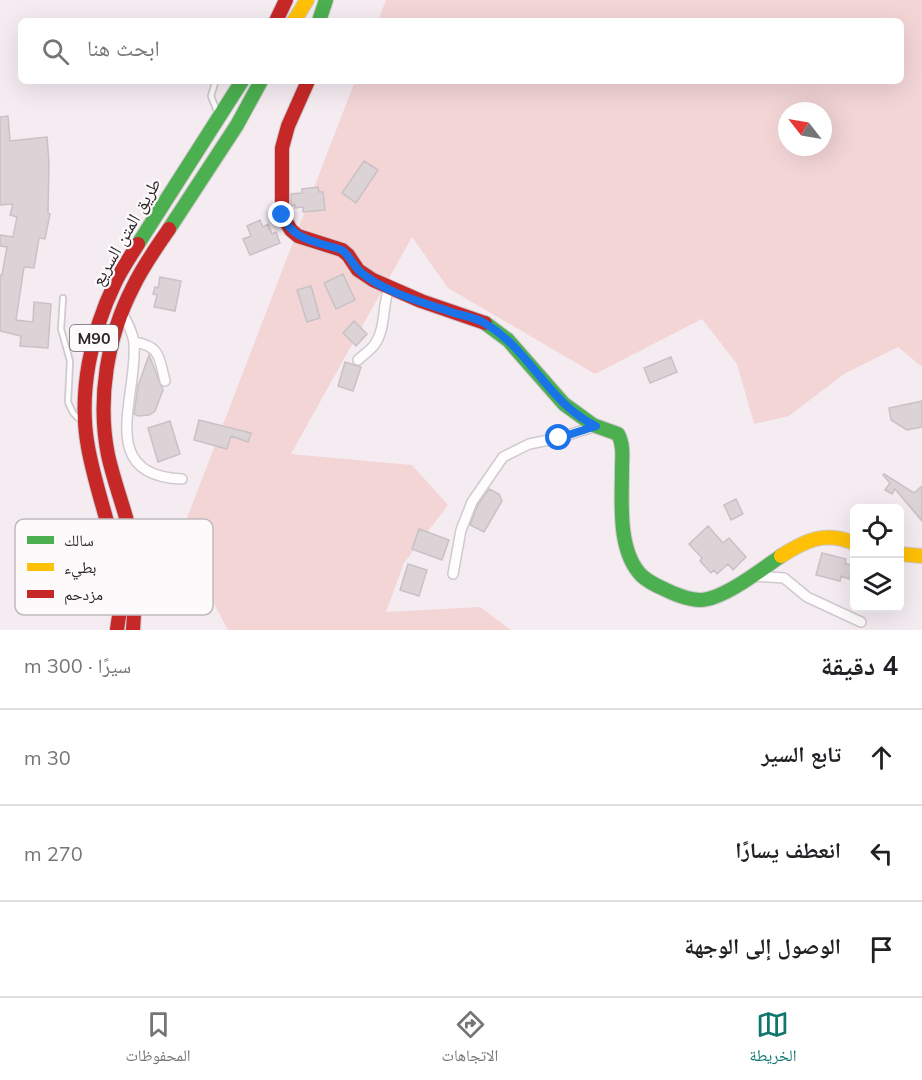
<!DOCTYPE html>
<html lang="ar">
<head>
<meta charset="utf-8">
<style>
  :root { --surface:#fff; --page:#f6f6f6; --text:#202124; --muted:#757577; --line:#e0e0e0; --accent:#0f766e }
  body { margin:0; font-family:Mulish,"Noto Naskh Arabic",sans-serif; background:var(--page); color:var(--text); direction:rtl }
  .controls { position:absolute; right:18px; bottom:18px; display:grid; overflow:hidden; border-radius:9px; box-shadow:0 6px 24px #0002 }
  .controls button { width:54px; height:54px; display:grid; place-items:center; padding:0; border:0; border-bottom:2px solid var(--line); background:var(--surface); color:var(--text); font:30px sans-serif }
  .compass { position:absolute; left:778px; top:102px; width:54px; height:54px; border-radius:50%; background:var(--surface); box-shadow:0 6px 24px #0002; rotate:301deg }
  .stop { position:absolute; width:18px; height:18px; margin:-14px; border:4px solid #1a73e8; border-radius:50%; background:#fff }
  .stop.end { background:#1a73e8; border-color:#fff; box-shadow:0 2px 6px #0008 }
  .list { margin:0; padding:0; list-style:none }
  h2 { display:flex; justify-content:space-between; align-items:center; height:78px; margin:0; padding:0 24px; font-size:26px }
  h2 small { font-size:20px; font-weight:400; color:var(--muted) }
  .list li { display:grid; grid-template-columns:39px 1fr auto; gap:18px; align-items:center; box-sizing:border-box; height:96px; padding:0 24px; border-top:2px solid var(--line) }
  .list b { display:block; font-size:22px; white-space:nowrap }
  .list em { font-size:20px; font-style:normal; color:var(--muted) }
  .icon { flex:none; width:33px; height:33px; fill:none; stroke:currentColor; stroke-width:2; stroke-linecap:round; stroke-linejoin:round }
  .map { position:relative; flex:none; width:922px; height:630px; overflow:hidden; direction:ltr }
  .search { position:absolute; background:var(--surface); box-shadow:0 6px 24px #0002; left:18px; right:18px; top:18px; height:66px; display:flex; align-items:center; gap:15px; box-sizing:border-box; padding:0 21px; border-radius:9px; color:var(--muted); font-size:22px }
  .sheet { height:366px; background:var(--surface) }
  nav { display:flex; justify-content:space-around; align-items:center; box-sizing:border-box; height:84px; border-top:2px solid var(--line); background:var(--surface); font-size:16px; color:var(--muted) }
  nav a { display:grid; justify-items:center; gap:3px }
  nav .on { color:var(--accent) }
  .map>svg:first-child { display:block }
  .green { fill:#f3d5d6; fill-rule:evenodd }
  .building { fill:#dbd3d6; stroke:#c9c1c5; stroke-width:1.5 }
  .lines { fill:none; stroke-linecap:round; stroke-linejoin:round }
  .lane-casing { stroke:#d0c9ce; stroke-width:8 }
  .street-casing { stroke:#d0c9ce; stroke-width:12 }
  .fast-casing { stroke:#d0c9ce; stroke-width:16 }
  .slow-casing { stroke:#d0c9ce; stroke-width:16 }
  .jam-casing { stroke:#d0c9ce; stroke-width:16 }
  .lane { stroke:#fefcfd; stroke-width:4.5 }
  .street { stroke:#fefcfd; stroke-width:9 }
  .fast { stroke:#4caf50; stroke-width:14 }
  .slow { stroke:#ffc107; stroke-width:14 }
  .jam { stroke:#c62828; stroke-width:14 }
  .route { stroke:#1a73e8; stroke-width:8 }
  .labels { text-anchor:middle; stroke-width:4.5; stroke-linejoin:round; paint-order:stroke }
  .shield { fill:#fdfafc; stroke:#6b6568; stroke-width:1.5 }
  .shield-label { font-size:16px; font-weight:bold; fill:#2c2529 }
  .street-label { font-size:18px; fill:#2c2529; stroke:#fdfafc }
  .key { fill:#fdfafc; stroke:#bebabd; stroke-width:1.5 }
  .key-label { font-size:16px; fill:#2c2529 }
</style>
</head>
<body>
<div class="map">
<svg width="922" height="630" viewBox="0 0 922 630">
  <rect width="100%" height="100%" fill="#f5ecf2"/>
  <path class="green" d="M 386,0 L 922,0 L 922,367 L 898,347 L 844,374 L 789,416 L 754,424 L 737,364 L 702,319 L 595,374 L 448,288 L 412,237 L 291,454 L 412,465 L 448,505 L 404,563 L 386,612 L 480,607 L 511,630 L 228,630 L 179,539 L 355,81 L 901,81 L 901,21 L 378,21 ZM 787,111 L 823,111 L 823,147 L 787,147 Z"/>
  <path class="building" d="M 8,116 L 10,141 L 47,137 L 49,161 L 48,213 L 50,214 L 45,239 L 39,238 L 34,268 L 24,267 L 16,320 L 33,322 L 34,302 L 51,304 L 48,348 L 20,346 L 21,336 L 0,331 L 0,275 L 2,275 L 7,247 L 0,246 L 0,235 L 13,237 L 17,217 L 10,215 L 13,204 L 0,205 L 0,117 Z
    M 364,161 L 378,170 L 356,203 L 342,193 Z
    M 318,187 L 319,192 L 323,192 L 325,210 L 303,212 L 303,207 L 295,208 L 295,205 L 291,206 L 291,194 L 302,193 L 302,189 Z
    M 260,220 L 263,227 L 268,224 L 272,234 L 276,232 L 280,243 L 250,255 L 243,239 L 251,236 L 247,226 Z
    M 343,274 L 355,300 L 336,309 L 324,283 Z
    M 160,277 L 181,281 L 175,311 L 154,307 L 157,295 L 153,294 L 155,287 L 158,288 Z
    M 311,286 L 320,318 L 307,322 L 297,290 Z
    M 354,321 L 367,334 L 356,346 L 343,333 Z
    M 149,355 L 163,390 L 155,411 L 149,415 L 138,416 L 134,414 L 138,386 Z
    M 671,357 L 677,372 L 650,383 L 644,368 Z
    M 345,362 L 361,367 L 353,391 L 338,386 Z
    M 922,401 L 922,427 L 907,430 L 891,420 L 889,408 Z
    M 199,420 L 251,433 L 248,442 L 231,436 L 227,449 L 194,440 Z
    M 170,421 L 180,454 L 158,462 L 148,428 Z
    M 884,474 L 914,493 L 922,486 L 922,521 L 895,489 L 892,494 L 885,490 L 890,483 L 883,475 Z
    M 489,489 L 499,494 L 502,501 L 484,532 L 470,525 L 478,505 Z
    M 736,499 L 743,514 L 731,520 L 724,505 Z
    M 708,526 L 723,543 L 729,538 L 746,557 L 733,570 L 728,564 L 717,574 L 714,570 L 711,573 L 700,561 L 702,558 L 689,544 Z
    M 419,529 L 449,540 L 442,560 L 412,549 Z
    M 822,553 L 846,559 L 845,563 L 853,566 L 849,579 L 841,576 L 840,581 L 816,575 Z
    M 408,564 L 427,570 L 419,596 L 400,590 Z"/>
  <g class="lines">
    <defs>
      <path id="lane" d="M 215,83 L 211,96 L 218,114
        M 63,298 L 61,329 L 70,361 L 68,402 L 73,413 L 79,419"/>
      <path id="street" d="M 122,313 C 127,322 133,332 134,343 C 138,397 95,476 182,479
        M 134,342 C 161,346 159,358 165,381
        M 358,360 C 363,355 371,350 375,344 C 386,328 382,306 389,288
        M 453,574 L 461,530 L 472,502 L 503,457 L 529,444 L 559,438 L 596,426
        M 753,576 L 784,578 L 807,597 L 861,622"/>
      <path id="fast" d="M 319,21 L 326,0
        M 169,229 L 237,125 L 261,81
        M 138,244 L 242,81
        M 485,323 L 508,340 L 564,404 L 593,425 L 618,434 C 624,445 622,458 622,470 C 622,502 617,551 642,576 C 648,581 655,585 662,588 C 674,594 687,600 701,600 C 724,599 762,569 781,556"/>
      <path id="slow" d="M 294,21 L 307,0
        M 900,554 L 922,556
        M 781,556 C 806,540 825,531 854,543"/>
      <path id="jam" d="M 276,21 L 286,0
        M 308,81 L 288,126 L 282,148 L 282,215 L 291,230 L 298,236 L 342,250 L 348,255 L 358,270 L 373,280 L 421,301 L 485,323
        M 117,630 C 118,620 121,609 121,598 C 119,546 97,498 88,447 C 78,393 91,333 115,283 C 121,270 130,257 138,244
        M 133,630 C 136,593 135,557 127,521 C 121,499 113,478 108,455 C 97,400 107,337 133,287 C 143,266 156,248 169,229"/>
    </defs>
    <use href="#lane" class="lane-casing"/>
    <use href="#street" class="street-casing"/>
    <use href="#fast" class="fast-casing"/>
    <use href="#slow" class="slow-casing"/>
    <use href="#jam" class="jam-casing"/>
    <use href="#lane" class="lane"/>
    <use href="#street" class="street"/>
    <use href="#fast" class="fast"/>
    <use href="#slow" class="slow"/>
    <use href="#jam" class="jam"/>
  </g>
  <g class="lines">
    <path class="route" d="M 282,215 C 292,241 319,242 342,250 C 351,257 354,268 363,274 C 387,293 422,302 451,312 C 463,316 476,317 486,324 C 530,350 549,404 596,426 L 559,438"/>
  </g>
  <g class="labels">
    <rect class="shield" x="70" y="325" width="48" height="26" rx="4.5"/>
    <g class="shield-label">
      <text x="94" y="344">M90</text>
    </g>
    <g class="street-label">
      <text transform="translate(126 232) rotate(-60)" y="6">طريق المتن السريع</text>
    </g>
  </g>
  <rect x="15" y="519" width="198" height="96" rx="9" class="key"/>
  <rect x="27" y="536" width="27" height="8" fill="#4caf50"/>
  <rect x="27" y="563" width="27" height="8" fill="#ffc107"/>
  <rect x="27" y="590" width="27" height="8" fill="#c62828"/>
  <g class="key-label">
    <text x="64" y="546">سالك</text>
    <text x="64" y="573">بطيء</text>
    <text x="64" y="600">مزدحم</text>
  </g>
</svg>
<div class="controls">
<button><svg class="icon" aria-label="locate" viewBox="0 0 24 24"><circle cx="12" cy="12" r="6"/><path d="M12 2v4M12 18v4M2 12h4M18 12h4"/></svg></button>
<button><svg class="icon" aria-label="layers" viewBox="0 0 24 24"><path d="M12 4l9 5-9 5-9-5zM3 14l9 5 9-5"/></svg></button>
</div>
<svg class="compass" viewBox="-18 -18 36 36"><path d="M0-13l5 13h-10z" fill="#e53935"/><path d="M0 13l5-13h-10z" fill="#757577"/></svg>
<div class="stop" style="left:559px;top:438px"></div>
<div class="stop end" style="left:282px;top:215px"></div>
<div class="search"><svg class="icon" aria-label="search" viewBox="0 0 24 24"><circle cx="10" cy="10" r="6"/><path d="M15 15l6 6"/></svg>ابحث هنا</div>
</div>
<section class="sheet">
<h2>4 دقيقة<small>سيرًا · 300 m</small></h2>
<ul class="list">
<li><svg class="icon" aria-label="ahead" viewBox="0 0 24 24"><path d="M12 20V5M6 11l6-6 6 6"/></svg><div><b>تابع السير</b></div><em>30 m</em></li>
<li><svg class="icon" aria-label="left" viewBox="0 0 24 24"><path d="M17 20v-9H6M10 6l-5 5 5 5"/></svg><div><b>انعطف يسارًا</b></div><em>270 m</em></li>
<li><svg class="icon" aria-label="arrive" viewBox="0 0 24 24"><path d="M6 21V4h12l-3 4 3 4H6"/></svg><div><b>الوصول إلى الوجهة</b></div></li>
</ul>
</section>
<nav>
<a class="on"><svg class="icon" aria-label="map" viewBox="0 0 24 24"><path d="M3 6l6-2 6 2 6-2v14l-6 2-6-2-6 2zM9 4v14M15 6v14"/></svg>الخريطة</a>
<a><svg class="icon" aria-label="directions" viewBox="0 0 24 24"><path d="M12 3l9 9-9 9-9-9zM9 14v-3h6M13 9l2 2-2 2"/></svg>الاتجاهات</a>
<a><svg class="icon" aria-label="saved" viewBox="0 0 24 24"><path d="M7 4h10v16l-5-4-5 4z"/></svg>المحفوظات</a>
</nav>
</body>
</html>
